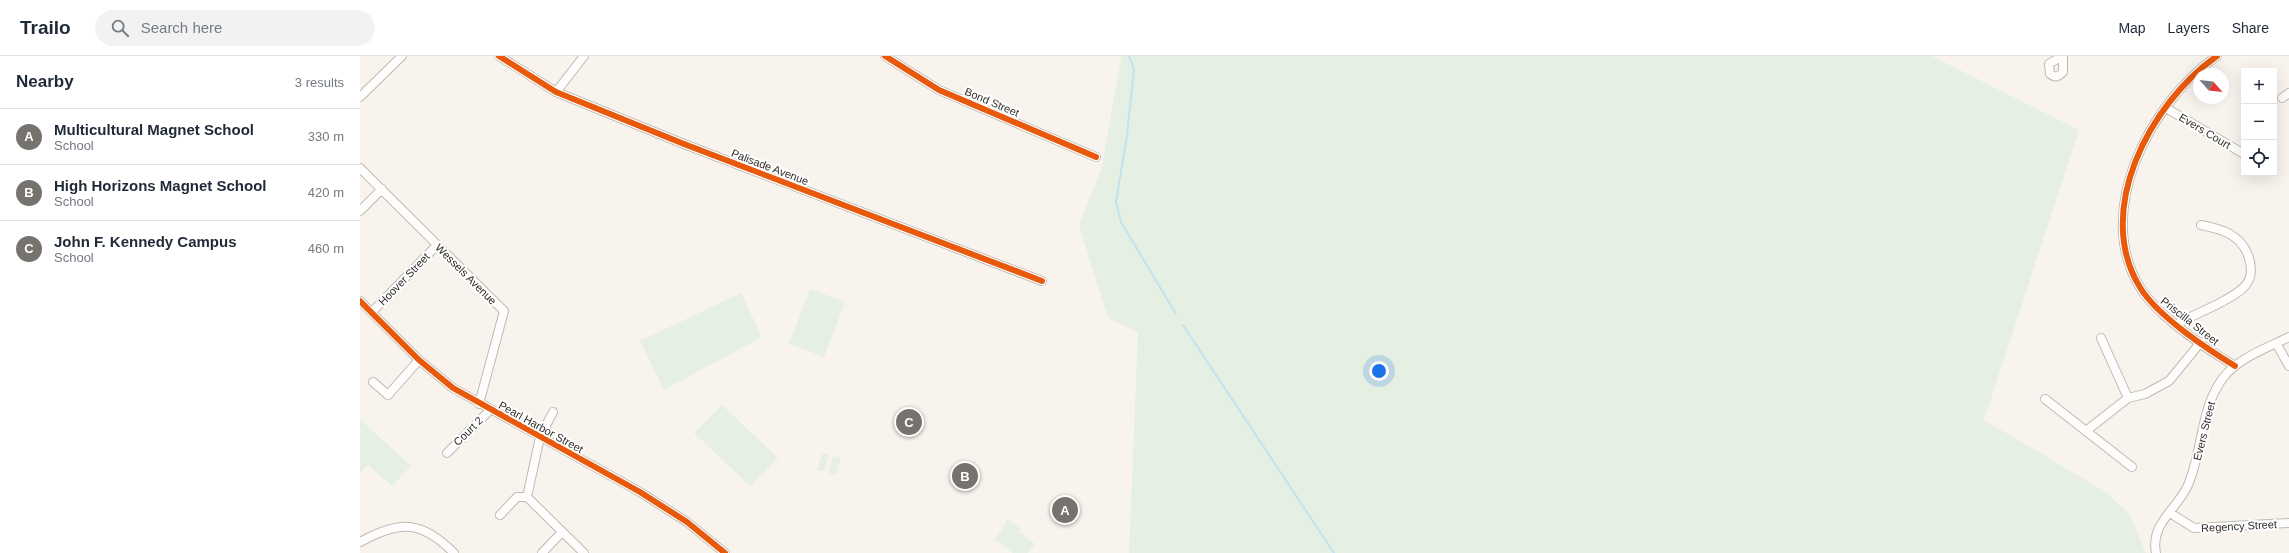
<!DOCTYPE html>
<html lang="en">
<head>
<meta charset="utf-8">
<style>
  :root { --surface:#fff; --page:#f2f2f3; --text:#1f2937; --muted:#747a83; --line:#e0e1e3; --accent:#76726e }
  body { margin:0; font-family:Helvetica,sans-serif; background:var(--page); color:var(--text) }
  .controls { position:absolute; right:12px; top:12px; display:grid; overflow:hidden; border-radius:0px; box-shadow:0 4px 16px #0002 }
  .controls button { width:36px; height:36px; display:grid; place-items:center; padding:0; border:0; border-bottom:1px solid var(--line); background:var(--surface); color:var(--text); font:20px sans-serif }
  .compass { position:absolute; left:1833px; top:12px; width:36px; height:36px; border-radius:50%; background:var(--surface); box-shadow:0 4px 16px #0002; rotate:117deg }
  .you { position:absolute; left:1019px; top:315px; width:14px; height:14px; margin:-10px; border:3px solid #fff; border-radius:50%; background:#1a73e8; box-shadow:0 0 0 6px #1a73e833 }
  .badge { display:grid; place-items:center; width:26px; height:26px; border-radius:50%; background:var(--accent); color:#fff; font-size:13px; font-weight:700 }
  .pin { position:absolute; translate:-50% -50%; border:2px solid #fff; box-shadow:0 1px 4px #0006 }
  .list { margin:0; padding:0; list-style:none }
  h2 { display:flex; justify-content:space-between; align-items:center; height:52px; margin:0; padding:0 16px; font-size:17px }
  h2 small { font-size:13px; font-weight:400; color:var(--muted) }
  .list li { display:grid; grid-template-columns:26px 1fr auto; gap:12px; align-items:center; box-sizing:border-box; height:56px; padding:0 16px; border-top:1px solid var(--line) }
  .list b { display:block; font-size:15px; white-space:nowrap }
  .list p { margin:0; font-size:13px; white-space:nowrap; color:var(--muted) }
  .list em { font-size:13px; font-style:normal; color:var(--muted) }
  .icon { flex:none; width:22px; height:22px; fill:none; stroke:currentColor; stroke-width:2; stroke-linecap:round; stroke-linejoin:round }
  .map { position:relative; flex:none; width:1929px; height:497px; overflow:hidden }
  header { display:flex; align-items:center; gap:24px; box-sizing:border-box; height:56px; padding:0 20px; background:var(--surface); border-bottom:1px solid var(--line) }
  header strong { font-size:19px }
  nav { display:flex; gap:22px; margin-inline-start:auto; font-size:14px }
  .search { width:280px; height:36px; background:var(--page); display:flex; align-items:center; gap:10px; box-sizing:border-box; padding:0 14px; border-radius:22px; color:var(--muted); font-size:15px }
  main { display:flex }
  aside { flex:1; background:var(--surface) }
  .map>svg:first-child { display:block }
  .green { fill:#e6f0e2 }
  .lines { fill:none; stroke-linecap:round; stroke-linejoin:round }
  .stream { stroke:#c2e2f0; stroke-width:2 }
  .minor-casing { stroke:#bdbab5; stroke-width:10 }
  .minor { stroke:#fefdfc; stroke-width:8 }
  .cycleway-casing { stroke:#fff; stroke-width:8 }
  .cycleway { stroke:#e8590c; stroke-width:6 }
  .labels { text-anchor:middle; stroke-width:4; stroke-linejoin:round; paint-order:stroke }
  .street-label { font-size:11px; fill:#302d29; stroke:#fff }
</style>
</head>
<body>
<header>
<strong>Trailo</strong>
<div class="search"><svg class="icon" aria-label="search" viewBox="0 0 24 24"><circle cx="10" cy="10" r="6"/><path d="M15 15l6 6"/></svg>Search here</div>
<nav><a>Map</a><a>Layers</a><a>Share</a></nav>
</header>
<main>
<aside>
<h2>Nearby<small>3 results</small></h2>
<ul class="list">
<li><span class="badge">A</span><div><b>Multicultural Magnet School</b><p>School</p></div><em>330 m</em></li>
<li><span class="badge">B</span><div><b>High Horizons Magnet School</b><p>School</p></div><em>420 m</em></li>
<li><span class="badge">C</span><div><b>John F. Kennedy Campus</b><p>School</p></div><em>460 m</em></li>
</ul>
</aside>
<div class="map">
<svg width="1929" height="497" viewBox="0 0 1929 497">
  <rect width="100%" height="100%" fill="#f8f3ed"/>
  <path class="green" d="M 760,0 L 1572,0 L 1719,74 L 1624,364 L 1746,436 L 1770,459 L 1786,497 L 769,497 L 778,276 L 748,262 L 719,170 L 742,110 L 761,3 Z
    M 450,233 L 485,246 L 464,301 L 429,288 Z
    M 381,237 L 402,281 L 304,334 L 280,285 Z
    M 362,349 L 418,402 L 390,430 L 334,377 Z
    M 0,363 L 51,410 L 32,430 L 8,409 L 0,417 Z
    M 462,397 L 469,399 L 464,415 L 457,414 Z
    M 473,400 L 481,402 L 476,419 L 469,417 Z
    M 648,463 L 661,473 L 659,476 L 675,488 L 668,497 L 653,497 L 635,484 Z"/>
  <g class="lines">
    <path class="stream" d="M 769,0 L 774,13 L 767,79 L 756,146 L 761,166 L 816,258
      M 823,269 L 974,497"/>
    <defs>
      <path id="minor" d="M 139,0 L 196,36 L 324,88 L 682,225
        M 525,0 L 579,34 L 736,101
        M 1857,0 C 1790,47 1732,156 1781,233 C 1799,261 1847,293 1875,310
        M 1703,2 L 1697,3 L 1689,8 L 1690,18 C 1696,22 1698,21 1703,16 L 1703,0
        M 196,36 L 224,0
        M 0,41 L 42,0
        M 1922,42 L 1929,37
        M 1806,52 L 1884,98
        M 0,112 L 144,255 L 119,348
        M 0,155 L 22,133
        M 0,245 L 59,304 L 93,332 L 280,436 L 327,466 L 365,497
        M 12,256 L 77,189
        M 1817,268 C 1830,261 1843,255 1856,249 C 1878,237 1899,229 1888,199 C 1880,178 1861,173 1841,169
        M 1741,282 L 1768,342
        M 1916,287 L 1929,310
        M 13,326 L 28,339 L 59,304
        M 1685,343 L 1772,411
        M 193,356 L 180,381 L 167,441 L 224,497
        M 1726,375 L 1768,342 L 1785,338 L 1809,325 L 1841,286
        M 87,397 L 130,354
        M 1810,457 L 1834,472 L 1929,467
        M 140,459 L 157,441 L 167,441
        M 0,486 C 40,464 61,464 94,497
        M 182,497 L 202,476
        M 1796,497 C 1790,467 1817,454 1828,429 C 1843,395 1840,352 1863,322 C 1878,302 1907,292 1929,281"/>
    </defs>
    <use href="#minor" class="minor-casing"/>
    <use href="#minor" class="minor"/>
    <defs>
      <path id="cycleway" d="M 139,0 L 196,36 L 324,88 L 682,225
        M 525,0 L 579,34 L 736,101
        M 1857,0 C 1790,47 1732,156 1781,233 C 1799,261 1847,293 1875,310
        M 0,245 L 59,304 L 93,332 L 280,436 L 327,466 L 365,497"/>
    </defs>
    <use href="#cycleway" class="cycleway-casing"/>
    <use href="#cycleway" class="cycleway"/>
  </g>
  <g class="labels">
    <g class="street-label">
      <text transform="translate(632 46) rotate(23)" y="4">Bond Street</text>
      <text transform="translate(1845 75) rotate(31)" y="4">Evers Court</text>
      <text transform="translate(410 111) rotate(21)" y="4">Palisade Avenue</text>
      <text transform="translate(106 218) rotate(45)" y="4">Wessels Avenue</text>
      <text transform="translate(44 223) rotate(-46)" y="4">Hoover Street</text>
      <text transform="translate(1830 265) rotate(38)" y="4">Priscilla Street</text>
      <text transform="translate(181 371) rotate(29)" y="4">Pearl Harbor Street</text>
      <text transform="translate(108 375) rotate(-45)" y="4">Court 2</text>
      <text transform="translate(1844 375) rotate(-76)" y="4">Evers Street</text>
      <text transform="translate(1879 470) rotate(-3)" y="4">Regency Street</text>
    </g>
  </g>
</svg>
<div class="controls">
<button>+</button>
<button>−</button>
<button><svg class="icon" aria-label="locate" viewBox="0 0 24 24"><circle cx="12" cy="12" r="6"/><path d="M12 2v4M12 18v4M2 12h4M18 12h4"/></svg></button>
</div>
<svg class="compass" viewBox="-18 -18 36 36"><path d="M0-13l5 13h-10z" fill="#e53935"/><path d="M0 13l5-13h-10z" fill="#747a83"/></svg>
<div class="you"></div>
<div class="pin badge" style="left:705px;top:454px">A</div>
<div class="pin badge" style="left:605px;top:420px">B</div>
<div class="pin badge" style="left:549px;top:366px">C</div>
</div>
</main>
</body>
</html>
